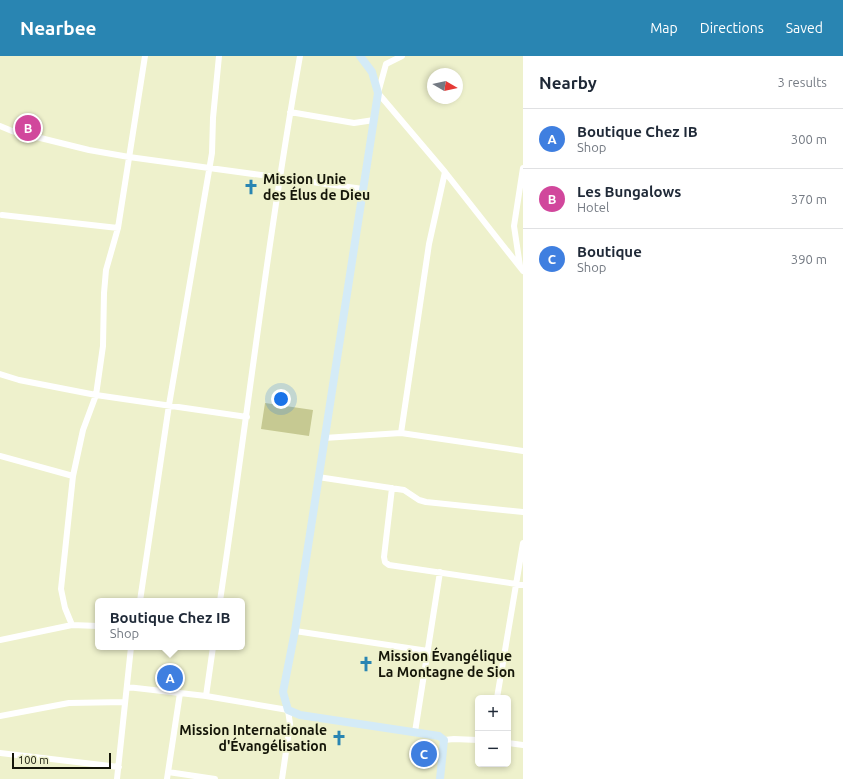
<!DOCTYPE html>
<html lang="en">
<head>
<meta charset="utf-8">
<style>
  :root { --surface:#fff; --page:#f6f6f7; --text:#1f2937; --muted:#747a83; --line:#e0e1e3; --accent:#2985b2 }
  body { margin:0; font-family:Ubuntu,sans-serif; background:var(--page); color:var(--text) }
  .controls { position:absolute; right:12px; bottom:12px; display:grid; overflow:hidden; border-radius:6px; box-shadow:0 2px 6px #0003 }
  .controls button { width:36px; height:36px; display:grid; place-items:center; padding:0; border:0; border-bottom:1px solid var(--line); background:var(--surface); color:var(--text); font:20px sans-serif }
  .compass { position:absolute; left:427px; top:12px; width:36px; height:36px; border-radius:50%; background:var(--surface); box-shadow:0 2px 6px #0003; rotate:99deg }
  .scale { position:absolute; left:12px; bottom:10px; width:99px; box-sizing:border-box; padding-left:4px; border:2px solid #141508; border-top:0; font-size:11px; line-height:14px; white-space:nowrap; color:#141508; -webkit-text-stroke:3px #eef1cc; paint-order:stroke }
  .you { position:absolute; left:281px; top:343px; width:14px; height:14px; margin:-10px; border:3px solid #fff; border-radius:50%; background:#1a73e8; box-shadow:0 0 0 6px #1a73e833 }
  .badge { display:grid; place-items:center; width:26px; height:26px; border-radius:50%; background:var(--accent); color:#fff; font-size:13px; font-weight:700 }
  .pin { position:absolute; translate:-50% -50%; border:2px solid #fff; box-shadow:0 1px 4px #0006 }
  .popup { position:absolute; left:95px; top:542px; width:150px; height:52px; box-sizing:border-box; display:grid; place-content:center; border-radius:6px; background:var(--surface); filter:drop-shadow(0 1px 3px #0005); font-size:13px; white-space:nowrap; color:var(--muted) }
  .popup b { font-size:15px; color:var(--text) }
  .popup::after { content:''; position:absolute; left:50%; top:100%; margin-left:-8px; border:8px solid transparent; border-top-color:var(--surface) }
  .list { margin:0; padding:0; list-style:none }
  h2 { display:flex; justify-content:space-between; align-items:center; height:52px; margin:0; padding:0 16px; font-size:17px }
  h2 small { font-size:13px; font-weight:400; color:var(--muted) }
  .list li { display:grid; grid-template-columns:26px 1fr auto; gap:12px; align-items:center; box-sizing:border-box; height:60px; padding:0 16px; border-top:1px solid var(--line) }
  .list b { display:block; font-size:15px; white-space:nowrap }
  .list p { margin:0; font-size:13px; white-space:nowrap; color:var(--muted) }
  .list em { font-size:13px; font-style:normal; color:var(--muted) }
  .map { position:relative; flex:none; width:523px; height:723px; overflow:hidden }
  header { display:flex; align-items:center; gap:24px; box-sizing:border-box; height:56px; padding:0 20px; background:var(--accent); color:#fff }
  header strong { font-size:19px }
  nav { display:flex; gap:22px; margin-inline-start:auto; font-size:14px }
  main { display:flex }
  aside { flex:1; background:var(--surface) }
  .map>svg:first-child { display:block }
  .pitch { fill:#c6c992 }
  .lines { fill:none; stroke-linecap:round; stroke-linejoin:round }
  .street { stroke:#fff; stroke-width:6 }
  .secondary { stroke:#d4ebf7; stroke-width:8 }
  .labels { text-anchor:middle; stroke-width:3.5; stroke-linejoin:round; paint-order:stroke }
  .poi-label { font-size:14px; font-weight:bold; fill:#141508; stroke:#eef1cc; text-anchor:start }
</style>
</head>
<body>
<header>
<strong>Nearbee</strong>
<nav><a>Map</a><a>Directions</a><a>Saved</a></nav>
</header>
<main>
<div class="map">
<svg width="523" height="723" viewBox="0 0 523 723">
  <rect width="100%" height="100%" fill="#eef1cc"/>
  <path class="pitch" d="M 265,347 L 313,354 L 309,380 L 261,373 Z"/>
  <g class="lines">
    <path class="street" d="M 402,0 L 386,8 L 378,37 L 445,116 L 523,215
      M 290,56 L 354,67 L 374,64
      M 0,70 L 12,75 L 89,94 L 129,101 L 363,133
      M 2,159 L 118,172
      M 520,210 L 514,170 L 523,112
      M 0,318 L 19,324 L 96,339 L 247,361
      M 401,377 L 429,188 L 445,116
      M 324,382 L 401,377 L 523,395
      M 0,400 L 73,420
      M 318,421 L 404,434 L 419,444 L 426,446 L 523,456
      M 392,432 L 384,501 L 385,506 L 389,509 L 523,529
      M 140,545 L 169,349 L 212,97 L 213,62 L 219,0
      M 220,545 C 247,363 268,181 300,0
      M 72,569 L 65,552 L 61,533 L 73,420 L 83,374 L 96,339 L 103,290 L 104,237 L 106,214 L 118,172 L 145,0
      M 295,575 L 428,595
      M 0,584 L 72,569 L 98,570
      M 127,631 L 206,640 L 288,654 L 290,668 L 282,723
      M 206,640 L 213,591
      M 497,642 L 523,487
      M 0,660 L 69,647 L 125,646
      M 415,676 L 440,516
      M 444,684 L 454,683 L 478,684
      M 508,687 L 523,689
      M 0,697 L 119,711
      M 168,716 L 215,723
      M 117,723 L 131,591
      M 167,723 L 180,637"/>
    <path class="secondary" d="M 360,0 L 372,16 L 378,37 L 295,575 L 283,636 L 288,654 L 300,659 L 439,680 L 444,684 L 440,723"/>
  </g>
  <defs>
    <symbol id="church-bare" viewBox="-9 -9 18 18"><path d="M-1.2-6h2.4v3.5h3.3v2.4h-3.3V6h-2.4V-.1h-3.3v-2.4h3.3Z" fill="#2985b2" stroke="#eef1cc" stroke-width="2.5" paint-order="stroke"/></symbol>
  </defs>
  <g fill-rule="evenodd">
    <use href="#church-bare" x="240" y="120" width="22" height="22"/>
    <use href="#church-bare" x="355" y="597" width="22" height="22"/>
    <use href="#church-bare" x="328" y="671" width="22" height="22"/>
  </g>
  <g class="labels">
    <g class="poi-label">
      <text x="263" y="128">Mission Unie<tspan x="263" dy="16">des Élus de Dieu</tspan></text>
      <text x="378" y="605">Mission Évangélique<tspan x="378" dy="16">La Montagne de Sion</tspan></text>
      <text x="327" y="679" text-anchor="end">Mission Internationale<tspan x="327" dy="16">d'Évangélisation</tspan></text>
    </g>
  </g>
</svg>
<div class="controls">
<button>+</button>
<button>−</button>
</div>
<svg class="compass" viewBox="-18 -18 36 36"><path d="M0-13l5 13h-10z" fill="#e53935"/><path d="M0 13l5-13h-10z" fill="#747a83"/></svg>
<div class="scale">100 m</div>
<div class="you"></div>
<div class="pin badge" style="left:170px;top:622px;background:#3f7fe0">A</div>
<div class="popup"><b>Boutique Chez IB</b>Shop</div>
<div class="pin badge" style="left:28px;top:72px;background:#d1479c">B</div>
<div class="pin badge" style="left:424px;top:698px;background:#3f7fe0">C</div>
</div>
<aside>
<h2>Nearby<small>3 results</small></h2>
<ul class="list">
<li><span class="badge" style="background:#3f7fe0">A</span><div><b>Boutique Chez IB</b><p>Shop</p></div><em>300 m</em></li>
<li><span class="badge" style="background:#d1479c">B</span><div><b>Les Bungalows</b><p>Hotel</p></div><em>370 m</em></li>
<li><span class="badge" style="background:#3f7fe0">C</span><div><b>Boutique</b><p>Shop</p></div><em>390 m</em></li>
</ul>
</aside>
</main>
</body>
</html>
